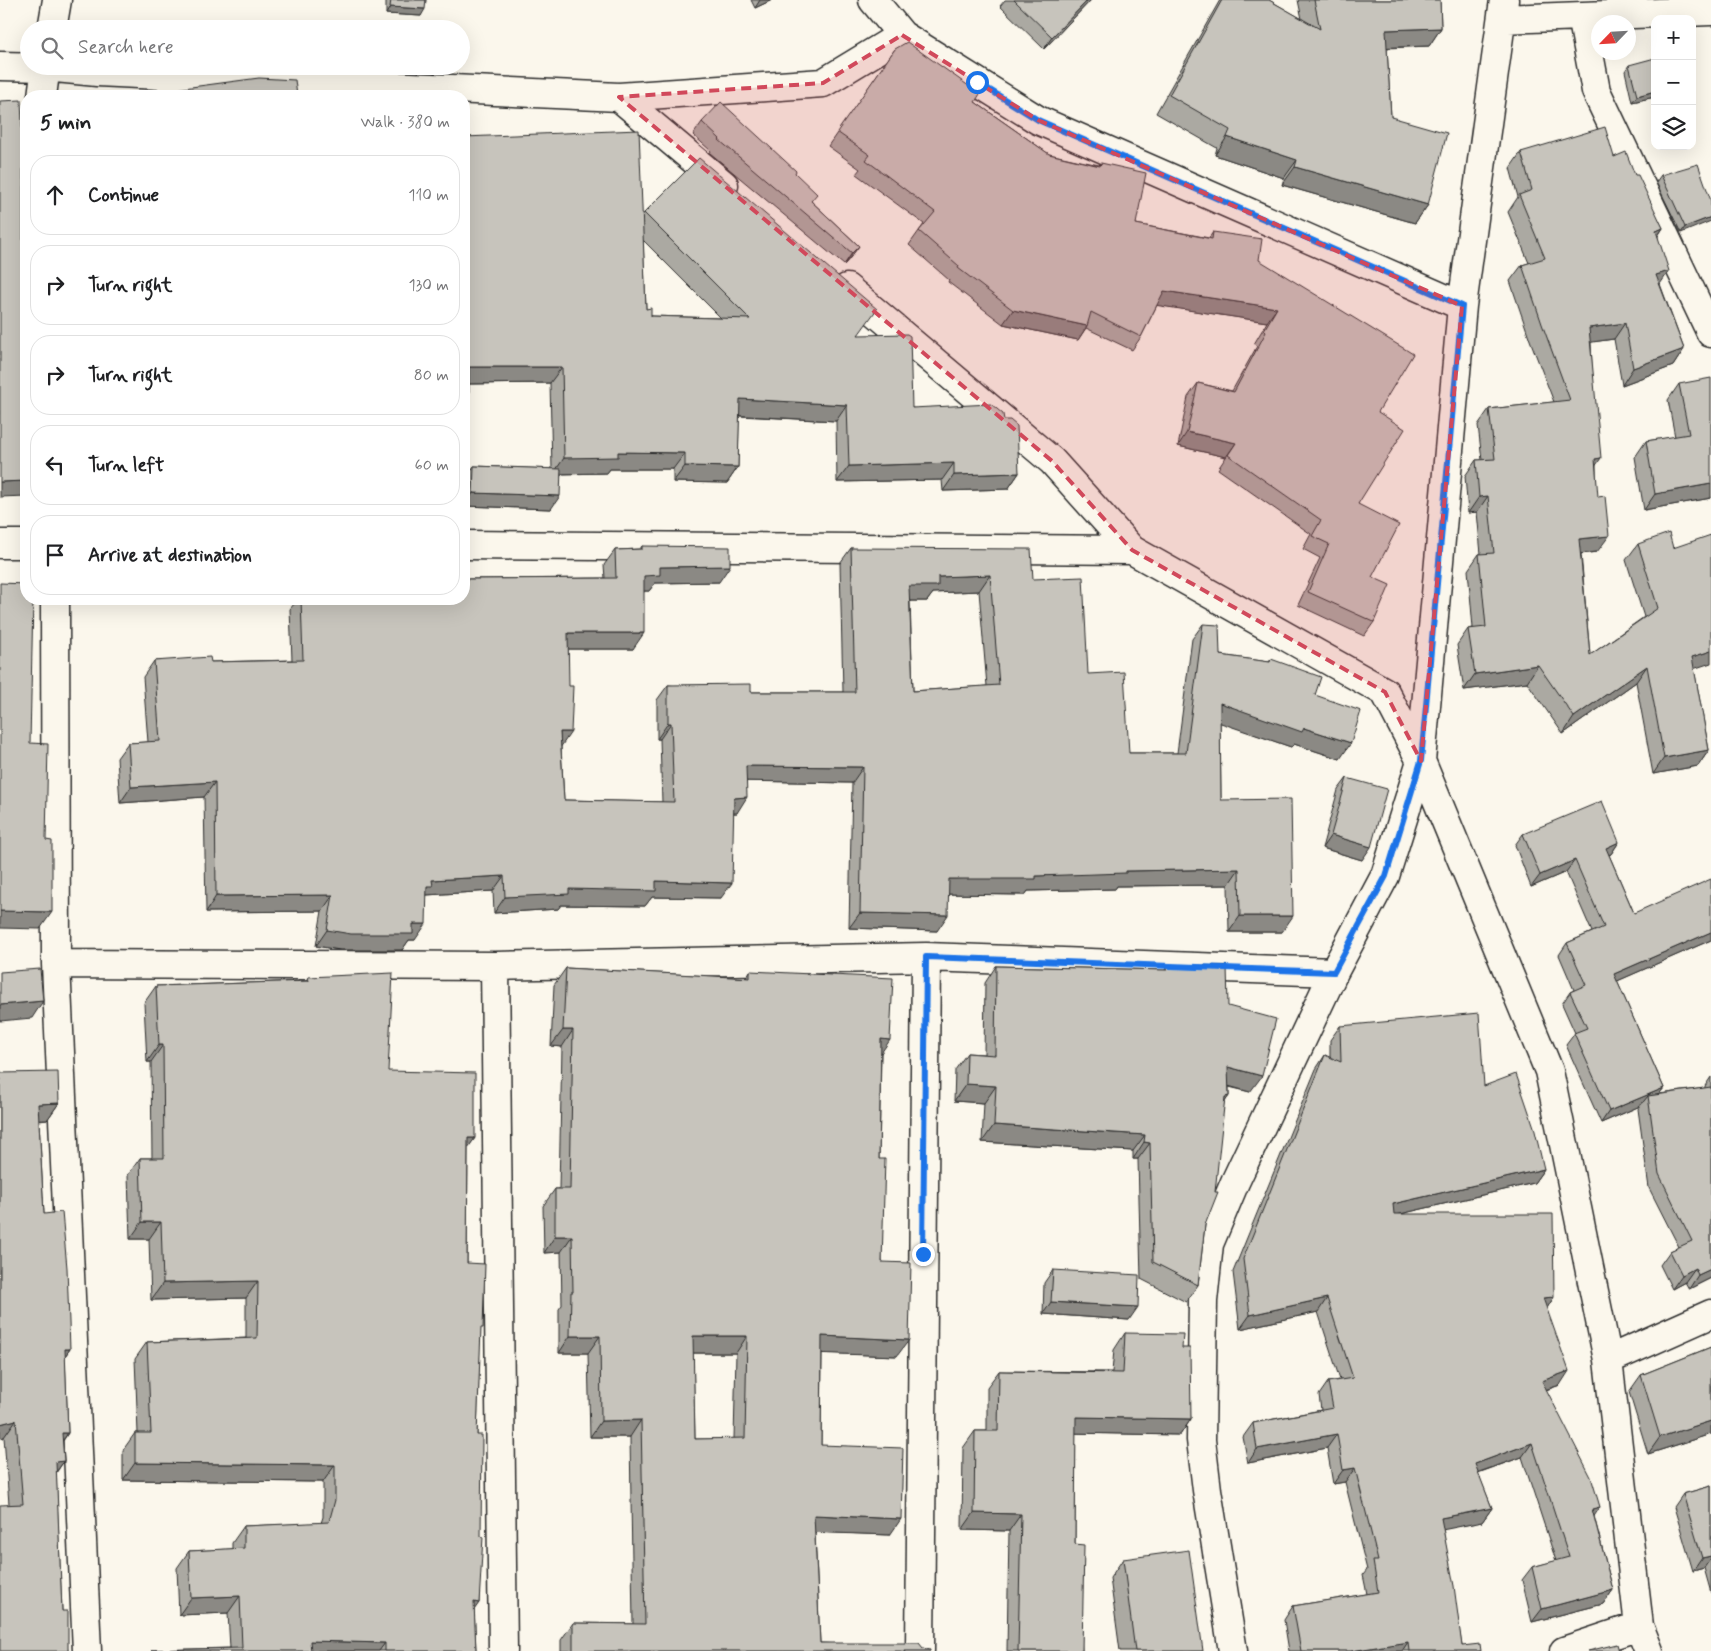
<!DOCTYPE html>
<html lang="en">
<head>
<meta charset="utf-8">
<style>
  :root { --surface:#fff; --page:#f6f6f6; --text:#202124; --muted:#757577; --line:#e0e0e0 }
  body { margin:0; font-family:Mynerve,sans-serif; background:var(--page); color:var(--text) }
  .controls { position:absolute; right:15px; top:15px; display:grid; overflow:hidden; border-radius:10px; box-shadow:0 5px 20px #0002 }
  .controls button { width:45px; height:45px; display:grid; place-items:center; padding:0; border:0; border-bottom:1px solid var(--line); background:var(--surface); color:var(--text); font:25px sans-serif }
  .compass { position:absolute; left:1591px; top:15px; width:45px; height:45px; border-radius:50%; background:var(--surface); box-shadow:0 5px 20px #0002; rotate:245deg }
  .stop { position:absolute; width:15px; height:15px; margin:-11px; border:4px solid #1a73e8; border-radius:50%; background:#fff }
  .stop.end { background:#1a73e8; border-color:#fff; box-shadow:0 1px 5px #0008 }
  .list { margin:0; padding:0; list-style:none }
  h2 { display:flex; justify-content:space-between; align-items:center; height:65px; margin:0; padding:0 20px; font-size:21px }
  h2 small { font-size:16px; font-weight:400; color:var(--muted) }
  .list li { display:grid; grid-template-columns:32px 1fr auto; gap:15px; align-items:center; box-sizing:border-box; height:80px; margin:0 10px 10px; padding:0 10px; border:1px solid var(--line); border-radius:20px }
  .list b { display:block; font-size:19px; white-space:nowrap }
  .list em { font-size:16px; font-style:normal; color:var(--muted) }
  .icon { flex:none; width:28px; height:28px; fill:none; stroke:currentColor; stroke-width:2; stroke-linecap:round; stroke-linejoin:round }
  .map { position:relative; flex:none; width:1711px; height:1651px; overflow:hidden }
  .search { position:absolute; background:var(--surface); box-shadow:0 5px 20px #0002; left:20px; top:20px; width:450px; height:55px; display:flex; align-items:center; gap:12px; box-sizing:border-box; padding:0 18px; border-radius:28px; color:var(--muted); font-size:19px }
  .panel { position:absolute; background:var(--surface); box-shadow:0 5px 20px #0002; left:20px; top:90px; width:450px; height:515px; border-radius:20px }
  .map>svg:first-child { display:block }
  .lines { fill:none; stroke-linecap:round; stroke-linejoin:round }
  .minor-casing { stroke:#2b2b2b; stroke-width:31 }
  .minor { stroke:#fbf7ec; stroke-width:28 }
  .wall { fill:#aba9a2; stroke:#2b2b2b; fill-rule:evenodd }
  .shaded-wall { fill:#8b8984; stroke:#2b2b2b }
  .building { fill:#c7c4bc; stroke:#2b2b2b; fill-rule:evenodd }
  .route { stroke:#1a73e8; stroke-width:6 }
  .marked { fill:#d1495b; fill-opacity:0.2; stroke:#d1495b; stroke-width:4; stroke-dasharray:10 6; stroke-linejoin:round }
</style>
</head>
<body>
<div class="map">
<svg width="1711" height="1651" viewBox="0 0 1711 1651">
  <rect width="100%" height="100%" fill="#fbf7ec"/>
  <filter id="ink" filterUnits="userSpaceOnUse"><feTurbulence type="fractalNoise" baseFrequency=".02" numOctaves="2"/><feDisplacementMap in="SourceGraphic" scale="10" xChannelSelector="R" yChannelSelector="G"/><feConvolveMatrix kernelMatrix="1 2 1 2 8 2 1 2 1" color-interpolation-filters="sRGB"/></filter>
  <g filter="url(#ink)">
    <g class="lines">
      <defs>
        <path id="minor" d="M 873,0 L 902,35 L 1038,120 L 1462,306
          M 1582,16 L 1596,91 L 1711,333
          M 1502,19 L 1711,11
          M 52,29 L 57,0
          M 0,66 L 45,67 L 97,72 L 619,97 L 823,83 L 902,35
          M 42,96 L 46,66
          M 619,97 L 724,185
          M 847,288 L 1052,461 L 1132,550 L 1385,692 L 1421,761 L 1549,1071 L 1608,1360 L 1639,1626 L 1649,1651
          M 0,544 L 26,544
          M 464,545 L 1132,550
          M 55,599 L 56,964 L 87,1651
          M 56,964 L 495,966 L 926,957 L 1334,972
          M 495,966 L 503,1651
          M 1608,1360 L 1711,1314
          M 920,1651 L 926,957
          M 1233,1651 L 1207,1490 L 1201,1440 L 1203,1301 L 1209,1244 L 1235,1182 L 1334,972 L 1385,876 L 1421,761 L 1462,306 L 1504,0
          M 1564,1651 L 1639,1626"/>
      </defs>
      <use href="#minor" class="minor-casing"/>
      <use href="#minor" class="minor"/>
    </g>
    <path class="wall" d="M 386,0 L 426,0 L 421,16 L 386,14 Z
      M 751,0 L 772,0 L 755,8 Z
      M 1005,0 L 1091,0 L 1044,49 L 1000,6 Z
      M 1220,0 L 1269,0 L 1302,19 L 1298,0 L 1440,0 L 1441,28 L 1429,46 L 1387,48 L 1391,117 L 1428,205 L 1415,223 L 1282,185 L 1284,178 L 1215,155 L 1217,148 L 1156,113 Z
      M 895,49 L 975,102 L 1049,154 L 1099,165 L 1101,163 L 1136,224 L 1209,238 L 1213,232 L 1259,260 L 1378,412 L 1358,504 L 1372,577 L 1374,622 L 1364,636 L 1298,605 L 1320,558 L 1303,549 L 1311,534 L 1218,469 L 1226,457 L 1178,446 L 1188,397 L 1198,383 L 1232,391 L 1257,346 L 1254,344 L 1267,322 L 1157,305 L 1141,337 L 1132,350 L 1086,328 L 1078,340 L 1003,324 L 948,282 L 949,280 L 909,245 L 924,224 L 856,174 L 860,169 L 828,146 Z
      M 1629,65 L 1655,97 L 1632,102 L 1625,71 Z
      M 176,89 L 297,96 L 171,96 Z
      M 702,122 L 795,173 L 812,202 L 859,246 L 850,258 L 844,265 L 710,153 L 711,151 L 693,135 Z
      M 464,137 L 642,216 L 644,213 L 859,335 L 912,408 L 1004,420 L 1019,473 L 1008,489 L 943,491 L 942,480 L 837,482 L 836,421 L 739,416 L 738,467 L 727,483 L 673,482 L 673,469 L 610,469 L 607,473 L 561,474 L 551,509 L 464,506 L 465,479 L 474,466 L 552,469 L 550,383 L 469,384 ZM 643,240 L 721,318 L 651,316 L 646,309 Z
      M 1521,152 L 1614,157 L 1635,175 L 1663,228 L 1658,236 L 1660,284 L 1684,349 L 1673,366 L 1622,385 L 1614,339 L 1591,342 L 1596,466 L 1597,552 L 1581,554 L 1590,655 L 1644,617 L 1626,560 L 1638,544 L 1694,669 L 1709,750 L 1698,766 L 1653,774 L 1636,682 L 1563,734 L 1527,682 L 1464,690 L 1457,645 L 1468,629 L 1473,628 L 1468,570 L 1479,554 L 1481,554 L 1477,512 L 1468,513 L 1465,476 L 1476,460 L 1482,460 L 1478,425 L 1489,409 L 1554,402 L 1530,340 L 1510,281 L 1522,265 L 1529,263 L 1508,212 L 1518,197 L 1510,168 Z
      M 1661,175 L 1711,201 L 1681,233 L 1656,182 Z
      M 1679,384 L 1711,498 L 1644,510 L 1635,457 L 1646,441 L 1675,437 L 1668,400 Z
      M 642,546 L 719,582 L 655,583 L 649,591 L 644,591 L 633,649 L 568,649 L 561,747 L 564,800 L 662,802 L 660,739 L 657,739 L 657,700 L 668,685 L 751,692 L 843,692 L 840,563 L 851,548 L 1033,579 L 1088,674 L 1129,753 L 1177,753 L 1192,639 L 1203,624 L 1220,655 L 1269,662 L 1271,659 L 1315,695 L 1340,759 L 1294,744 L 1291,747 L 1220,722 L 1221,800 L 1282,932 L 1229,932 L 1228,885 L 1117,886 L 1115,889 L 1028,891 L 1025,895 L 948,894 L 937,931 L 849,928 L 852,783 L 747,781 L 737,813 L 733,813 L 721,898 L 652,897 L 645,906 L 561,905 L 558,909 L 494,913 L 493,891 L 426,895 L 415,940 L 409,940 L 402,950 L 340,950 L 316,946 L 322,911 L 206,912 L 204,797 L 120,803 L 117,758 L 128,743 L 148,742 L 143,677 L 154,661 L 211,662 L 292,660 L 290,609 L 298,599 L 464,599 L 467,579 L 605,578 L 604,565 L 615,550 L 640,549 ZM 979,591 L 987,686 L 913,691 L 910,601 L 927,601 L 933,593 Z
      M 1347,778 L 1362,860 L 1322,848 L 1338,790 Z
      M 1523,834 L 1619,842 L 1611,854 L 1609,855 L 1634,913 L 1711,940 L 1617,981 L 1664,1088 L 1659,1094 L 1705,1088 L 1705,1086 L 1711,1077 L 1711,1278 L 1689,1289 L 1685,1282 L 1672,1289 L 1660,1265 L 1670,1251 L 1679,1247 L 1649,1188 L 1638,1109 L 1640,1106 L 1601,1123 L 1566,1045 L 1575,1033 L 1562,1004 L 1570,992 L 1574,990 L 1559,955 L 1567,943 L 1592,932 L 1566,872 L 1531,887 L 1515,845 Z
      M 996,966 L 1165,970 L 1167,966 L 1228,1006 L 1250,1092 L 1229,1087 L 1229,1096 L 1224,1103 L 1205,1225 L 1198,1285 L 1186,1302 L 1141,1279 L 1138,1159 L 1133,1159 L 1133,1151 L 982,1142 L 984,1103 L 954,1101 L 955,1070 L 967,1053 L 984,1054 L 985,983 Z
      M 566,968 L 746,978 L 750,971 L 881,1053 L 879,1159 L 882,1262 L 897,1356 L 822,1353 L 821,1445 L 890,1535 L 815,1532 L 820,1643 L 923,1648 L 930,1651 L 561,1651 L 561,1640 L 573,1623 L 633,1624 L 630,1437 L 590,1437 L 588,1353 L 559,1353 L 559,1309 L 562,1305 L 561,1252 L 544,1253 L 543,1206 L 555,1189 L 559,1189 L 562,1047 L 551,1046 L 554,985 ZM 693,1353 L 736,1353 L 734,1439 L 695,1439 Z
      M 308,977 L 388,1071 L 475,1138 L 468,1147 L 467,1263 L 480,1331 L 477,1435 L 479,1603 L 474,1608 L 476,1651 L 151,1651 L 152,1650 L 230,1648 L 228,1613 L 179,1615 L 177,1568 L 189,1551 L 232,1549 L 232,1543 L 244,1526 L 321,1523 L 323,1517 L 323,1482 L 123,1480 L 123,1450 L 135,1433 L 138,1433 L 135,1359 L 147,1342 L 246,1338 L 246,1298 L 151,1300 L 149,1239 L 130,1239 L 128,1175 L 140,1158 L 152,1158 L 151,1062 L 147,1062 L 144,1003 L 156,986 L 306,981 Z
      M 1340,1026 L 1484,1086 L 1544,1169 L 1534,1183 L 1400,1214 L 1554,1297 L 1547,1308 L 1560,1385 L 1546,1390 L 1594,1516 L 1613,1590 L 1603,1604 L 1532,1622 L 1522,1580 L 1532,1567 L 1556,1561 L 1522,1457 L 1478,1473 L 1492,1508 L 1482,1522 L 1443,1529 L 1462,1646 L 1481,1651 L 1289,1651 L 1284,1620 L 1293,1606 L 1367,1594 L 1363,1575 L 1367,1570 L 1345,1482 L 1333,1484 L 1327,1448 L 1248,1463 L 1243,1437 L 1253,1423 L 1321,1410 L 1319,1395 L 1328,1382 L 1340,1380 L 1318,1312 L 1240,1329 L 1233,1272 L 1316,1069 L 1325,1055 L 1330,1058 L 1330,1040 Z
      M 0,1073 L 59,1103 L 47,1120 L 39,1121 L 44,1214 L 70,1349 L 65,1356 L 68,1433 L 63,1441 L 64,1461 L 56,1473 L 62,1611 L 68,1651 L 9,1504 L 4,1437 L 0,1438 Z
      M 1053,1270 L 1129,1320 L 1043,1314 L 1044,1283 Z
      M 1125,1333 L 1182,1348 L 1191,1419 L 1180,1435 L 1075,1433 L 1075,1544 L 1082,1651 L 1007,1651 L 1009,1531 L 962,1530 L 963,1448 L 975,1431 L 987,1431 L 987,1387 L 999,1371 L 1112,1372 L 1114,1350 Z
      M 1711,1347 L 1711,1434 L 1648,1454 L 1629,1392 L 1641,1375 Z
      M 1711,1486 L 1711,1593 L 1704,1568 L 1693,1571 L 1674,1507 L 1683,1494 Z
      M 1123,1559 L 1203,1651 L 1120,1651 L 1110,1578 Z"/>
    <path class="shaded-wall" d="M 760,0 L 772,0 L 755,8 Z
      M 1088,0 L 1091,0 L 1044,49 L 1052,37 Z
      M 390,7 L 425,9 L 421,16 L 386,14 Z
      M 1441,28 L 1429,46 L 1373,48 L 1386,30 Z
      M 1655,91 L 1655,97 L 1632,102 L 1637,96 Z
      M 1227,137 L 1297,160 L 1284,178 L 1215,155 Z
      M 1295,167 L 1428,205 L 1415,223 L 1282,185 Z
      M 1711,217 L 1711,221 L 1681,233 L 1685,227 Z
      M 1663,228 L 1652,244 L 1656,231 Z
      M 859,246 L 850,258 L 844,265 L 852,253 Z
      M 1669,271 L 1658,287 L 1656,275 Z
      M 1164,291 L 1277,308 L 1267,322 L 1154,305 Z
      M 1013,310 L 1087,326 L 1078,340 L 1003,324 Z
      M 1625,323 L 1614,339 L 1578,344 L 1589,328 Z
      M 1684,349 L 1673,366 L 1622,385 L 1633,368 Z
      M 469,367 L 562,367 L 550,383 L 464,384 Z
      M 740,399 L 847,405 L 836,421 L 728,415 Z
      M 1187,432 L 1236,443 L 1226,457 L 1178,446 Z
      M 618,452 L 685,453 L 673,469 L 610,469 L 607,473 L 553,474 L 564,458 Z
      M 1601,458 L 1590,474 L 1595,459 Z
      M 464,459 L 469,459 L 464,467 Z
      M 954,463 L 942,480 L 837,482 L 849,466 Z
      M 685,466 L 738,467 L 727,483 L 673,482 Z
      M 1019,473 L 1008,489 L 943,491 L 954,475 Z
      M 26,481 L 26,496 L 0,497 L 0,482 Z
      M 1711,484 L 1711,498 L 1644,510 L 1655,494 Z
      M 473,493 L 560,496 L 551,509 L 464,506 Z
      M 1488,496 L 1477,512 L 1468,513 L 1479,497 Z
      M 1609,536 L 1597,552 L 1568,555 L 1579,539 Z
      M 730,566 L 719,582 L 655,583 L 649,591 L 633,591 L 644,576 L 660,567 Z
      M 990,575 L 979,591 L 933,593 L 927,601 L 899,601 L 909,586 L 938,577 Z
      M 568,633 L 644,633 L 633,649 L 557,649 Z
      M 1711,651 L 1711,663 L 1681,673 L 1692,657 Z
      M 1538,665 L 1527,682 L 1464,690 L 1475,674 Z
      M 1647,666 L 1636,682 L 1563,734 L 1574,717 Z
      M 1220,703 L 1304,728 L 1351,743 L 1340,759 L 1294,744 L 1291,747 L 1209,719 Z
      M 668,723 L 671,723 L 660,739 L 657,739 Z
      M 560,732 L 571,732 L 560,748 Z
      M 1709,750 L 1698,766 L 1653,774 L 1664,758 Z
      M 746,766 L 863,767 L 852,783 L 735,781 Z
      M 215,782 L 204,797 L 120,803 L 131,787 Z
      M 747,797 L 737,813 L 723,813 L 734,798 Z
      M 1331,835 L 1371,847 L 1362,860 L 1322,848 Z
      M 1619,842 L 1611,854 L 1598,859 L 1606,848 Z
      M 1575,860 L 1566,872 L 1531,887 L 1540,875 Z
      M 1239,869 L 1228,885 L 1117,886 L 1115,889 L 1028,891 L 1025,895 L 938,894 L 949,879 L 1036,876 L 1126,871 Z
      M 504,876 L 493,891 L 426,895 L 427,886 L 432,880 Z
      M 656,881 L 732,883 L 721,898 L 652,897 L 645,906 L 561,905 L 558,909 L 494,913 L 505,897 L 569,889 Z
      M 333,895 L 322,911 L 206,912 L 216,896 Z
      M 0,911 L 52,912 L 40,929 L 0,928 Z
      M 860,913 L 948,915 L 937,931 L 849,928 Z
      M 1240,916 L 1293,916 L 1282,932 L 1229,932 Z
      M 413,924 L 426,924 L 415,940 L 409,940 L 402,950 L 340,950 L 316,946 L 327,930 Z
      M 1711,932 L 1711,940 L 1606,986 L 1614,974 Z
      M 43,1001 L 32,1018 L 0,1021 L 0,1005 Z
      M 563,1030 L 573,1030 L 562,1047 L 551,1046 Z
      M 881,1039 L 890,1040 L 879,1056 Z
      M 159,1045 L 163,1045 L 151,1062 L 147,1062 Z
      M 1228,1067 L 1262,1076 L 1250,1092 L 1217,1083 Z
      M 966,1084 L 996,1086 L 984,1103 L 954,1101 Z
      M 1664,1088 L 1655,1099 L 1648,1096 L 1640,1106 L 1601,1123 L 1609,1111 Z
      M 1229,1096 L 1217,1113 L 1225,1097 Z
      M 59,1103 L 47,1120 L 26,1121 L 38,1104 Z
      M 994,1125 L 1145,1135 L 1133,1151 L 982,1142 Z
      M 468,1138 L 475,1138 L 463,1155 Z
      M 1144,1142 L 1150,1143 L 1138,1159 L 1133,1159 Z
      M 1544,1169 L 1534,1183 L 1383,1218 L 1393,1204 Z
      M 142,1222 L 161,1222 L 149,1239 L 130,1239 Z
      M 555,1236 L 572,1236 L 561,1252 L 544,1253 Z
      M 1695,1268 L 1685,1282 L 1672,1289 L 1682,1275 Z
      M 1711,1269 L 1711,1278 L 1689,1289 L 1698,1275 Z
      M 258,1281 L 246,1298 L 151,1300 L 163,1283 Z
      M 1554,1297 L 1545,1311 L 1543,1298 Z
      M 1327,1298 L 1318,1312 L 1240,1329 L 1250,1315 Z
      M 1051,1302 L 1138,1307 L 1129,1320 L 1043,1314 Z
      M 570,1336 L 600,1336 L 588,1353 L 559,1353 Z
      M 693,1336 L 747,1336 L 736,1353 L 681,1353 Z
      M 822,1336 L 909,1340 L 897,1356 L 810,1353 Z
      M 65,1349 L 70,1349 L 58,1366 Z
      M 1569,1371 L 1560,1385 L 1532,1394 L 1542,1381 Z
      M 1076,1417 L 1191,1419 L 1180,1435 L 1064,1433 Z
      M 16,1420 L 4,1437 L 0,1438 L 0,1424 Z
      M 641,1420 L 630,1437 L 590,1437 L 601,1421 Z
      M 1711,1421 L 1711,1434 L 1648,1454 L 1660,1437 Z
      M 62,1433 L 68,1433 L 56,1450 Z
      M 1337,1434 L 1327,1448 L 1248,1463 L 1257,1449 Z
      M 1532,1443 L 1522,1457 L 1465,1477 L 1475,1464 Z
      M 64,1461 L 52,1478 L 56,1462 Z
      M 135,1463 L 335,1465 L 323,1482 L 123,1480 Z
      M 1355,1468 L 1345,1482 L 1333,1484 L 1343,1470 Z
      M 1600,1507 L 1591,1521 L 1592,1509 Z
      M 1492,1508 L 1482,1522 L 1432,1532 L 1441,1518 Z
      M 974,1513 L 1021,1514 L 1009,1531 L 962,1530 Z
      M 814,1515 L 901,1519 L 890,1535 L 803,1532 Z
      M 1711,1556 L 1711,1558 L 1704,1568 L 1693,1571 L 1702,1558 Z
      M 1613,1590 L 1603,1604 L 1532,1622 L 1542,1609 Z
      M 240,1596 L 228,1613 L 179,1615 L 191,1598 Z
      M 474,1602 L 479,1603 L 467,1620 Z
      M 310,1641 L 385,1643 L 379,1651 L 303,1651 Z
      M 1408,1642 L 1402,1651 L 1351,1651 Z"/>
    <path class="building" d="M 391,0 L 426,0 L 425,9 L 390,7 Z
      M 1014,0 L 1088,0 L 1052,37 Z
      M 1222,0 L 1269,0 L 1320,29 L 1314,0 L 1440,0 L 1441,28 L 1386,30 L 1391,117 L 1447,133 L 1428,205 L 1295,167 L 1297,160 L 1227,137 L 1230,130 L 1169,95 Z
      M 907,42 L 980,94 L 975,102 L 1049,154 L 1100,166 L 1101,163 L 1146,173 L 1136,224 L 1212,239 L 1213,232 L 1262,239 L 1259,260 L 1413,354 L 1378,412 L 1405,429 L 1358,504 L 1399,525 L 1372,577 L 1390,585 L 1374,622 L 1308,592 L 1329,544 L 1312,536 L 1321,520 L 1228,455 L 1236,443 L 1187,432 L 1198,383 L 1234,392 L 1266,332 L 1264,330 L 1277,308 L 1164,291 L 1141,337 L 1091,312 L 1087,326 L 1013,310 L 958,268 L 959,266 L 919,231 L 935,212 L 866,160 L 870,155 L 837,132 L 895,49 Z
      M 1655,58 L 1655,91 L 1637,96 L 1629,65 Z
      M 259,78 L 295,80 L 297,96 L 177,96 L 176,89 Z
      M 21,100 L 23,148 L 23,277 L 26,277 L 26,481 L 0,482 L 0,101 Z
      M 721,102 L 796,171 L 795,173 L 817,194 L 811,201 L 859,246 L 852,253 L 719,140 L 720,139 L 702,122 Z
      M 1605,127 L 1614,157 L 1626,152 L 1635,175 L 1638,175 L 1663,228 L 1656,231 L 1669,271 L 1656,275 L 1684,349 L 1633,368 L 1625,323 L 1589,328 L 1601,458 L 1595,459 L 1598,497 L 1605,496 L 1609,536 L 1579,539 L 1590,655 L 1658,608 L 1638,544 L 1669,533 L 1673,548 L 1711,535 L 1711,651 L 1692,657 L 1709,750 L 1664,758 L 1647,666 L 1574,717 L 1538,665 L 1475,674 L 1468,629 L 1486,627 L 1479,554 L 1494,553 L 1488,496 L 1479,497 L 1476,460 L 1495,459 L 1489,409 L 1570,400 L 1542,324 L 1522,265 L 1545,258 L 1519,195 L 1532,190 L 1521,152 Z
      M 639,130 L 646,309 L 651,308 L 651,316 L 750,319 L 644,213 L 699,158 L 877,309 L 858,335 L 907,334 L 910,336 L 912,408 L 991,404 L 1003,414 L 1004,420 L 1010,420 L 1017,426 L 1019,473 L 954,475 L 954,463 L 849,466 L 847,405 L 740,399 L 738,467 L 685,466 L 685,453 L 618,452 L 618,457 L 564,458 L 562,367 L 469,367 L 469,459 L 464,459 L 464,137 Z
      M 1698,164 L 1711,201 L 1711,217 L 1685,227 L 1661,175 Z
      M 1711,378 L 1711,484 L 1655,494 L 1646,441 L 1689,434 L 1679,384 Z
      M 474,466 L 561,469 L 560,496 L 473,493 Z
      M 642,546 L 730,547 L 730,566 L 660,567 L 660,575 L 644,576 L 644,633 L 568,633 L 569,686 L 573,686 L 571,732 L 560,732 L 564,800 L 674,802 L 671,723 L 668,723 L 668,685 L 751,684 L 751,692 L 855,692 L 851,548 L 1031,549 L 1033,579 L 1083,577 L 1088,674 L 1124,672 L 1129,753 L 1186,753 L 1203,624 L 1219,625 L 1220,655 L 1270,662 L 1271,659 L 1321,677 L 1315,695 L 1361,711 L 1351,743 L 1304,728 L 1302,732 L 1220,703 L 1221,800 L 1291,799 L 1293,916 L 1240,916 L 1239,869 L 1126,871 L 1126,873 L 1036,876 L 1036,879 L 949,879 L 948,915 L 860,913 L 863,767 L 746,766 L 747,797 L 734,798 L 732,883 L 656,881 L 656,891 L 569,889 L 569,894 L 505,897 L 504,876 L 432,880 L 433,886 L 427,886 L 426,924 L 413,924 L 413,934 L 351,934 L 327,930 L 333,895 L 216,896 L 215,782 L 131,787 L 128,743 L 160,741 L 154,661 L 210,657 L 211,662 L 303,660 L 301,599 L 464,599 L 464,574 L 466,574 L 467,579 L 616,578 L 615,550 L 642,549 ZM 990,575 L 999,685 L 913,691 L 909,586 L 938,586 L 938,577 Z
      M 0,583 L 26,584 L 26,599 L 33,599 L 30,743 L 48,744 L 46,840 L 52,841 L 52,912 L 0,911 Z
      M 1347,778 L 1387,789 L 1371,847 L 1331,835 Z
      M 1602,801 L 1619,842 L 1606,848 L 1634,913 L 1711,879 L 1711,932 L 1614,974 L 1664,1088 L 1609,1111 L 1574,1033 L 1587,1028 L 1570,992 L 1586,985 L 1567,943 L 1604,927 L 1575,860 L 1540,875 L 1523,834 Z
      M 996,966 L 1167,970 L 1167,966 L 1227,966 L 1228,1006 L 1276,1019 L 1262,1076 L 1228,1067 L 1229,1096 L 1225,1097 L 1215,1192 L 1218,1192 L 1205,1225 L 1198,1285 L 1153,1262 L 1150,1143 L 1144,1142 L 1145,1135 L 994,1125 L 996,1086 L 966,1084 L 967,1053 L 995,1055 Z
      M 566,968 L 750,978 L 750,971 L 893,978 L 890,1040 L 881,1039 L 879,1159 L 885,1159 L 882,1262 L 911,1263 L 909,1340 L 822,1336 L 821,1445 L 903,1448 L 901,1519 L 814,1515 L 820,1643 L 919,1643 L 923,1648 L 930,1650 L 930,1651 L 573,1651 L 573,1623 L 645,1624 L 641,1420 L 601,1421 L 600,1336 L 570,1336 L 571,1292 L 573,1292 L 572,1236 L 555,1236 L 555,1189 L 570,1189 L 573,1030 L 563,1030 ZM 693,1336 L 747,1336 L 745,1438 L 695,1439 Z
      M 40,969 L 43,1001 L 0,1005 L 0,972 Z
      M 393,973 L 388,1071 L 475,1073 L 475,1138 L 468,1138 L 467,1263 L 485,1264 L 483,1328 L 481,1328 L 477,1435 L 482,1435 L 481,1536 L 483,1537 L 479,1603 L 474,1602 L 476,1651 L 385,1651 L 385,1643 L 310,1641 L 311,1651 L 152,1651 L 152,1650 L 242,1648 L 240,1596 L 191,1598 L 189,1551 L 244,1548 L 244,1526 L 329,1522 L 335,1500 L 335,1465 L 135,1463 L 135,1433 L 151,1433 L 147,1342 L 257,1338 L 258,1281 L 163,1283 L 161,1222 L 142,1222 L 140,1158 L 164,1158 L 163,1045 L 159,1045 L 156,986 L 309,981 L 308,977 Z
      M 1479,1013 L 1484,1086 L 1516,1074 L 1534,1127 L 1544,1169 L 1393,1204 L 1394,1214 L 1553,1214 L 1554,1297 L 1543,1298 L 1569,1371 L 1542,1381 L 1591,1477 L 1600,1507 L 1592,1509 L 1613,1590 L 1542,1609 L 1532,1567 L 1569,1557 L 1532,1443 L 1475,1464 L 1492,1508 L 1441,1518 L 1454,1586 L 1462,1646 L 1480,1644 L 1481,1651 L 1409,1651 L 1408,1642 L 1351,1651 L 1301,1651 L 1293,1606 L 1378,1592 L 1373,1561 L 1378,1561 L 1355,1468 L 1343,1470 L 1337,1434 L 1257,1449 L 1253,1423 L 1333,1408 L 1328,1382 L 1353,1378 L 1327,1298 L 1250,1315 L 1243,1259 L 1325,1055 L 1341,1062 L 1340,1026 Z
      M 58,1072 L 59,1103 L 38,1104 L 44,1214 L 62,1212 L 67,1268 L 70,1349 L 65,1349 L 68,1433 L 62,1433 L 64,1461 L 56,1462 L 62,1611 L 68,1611 L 68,1651 L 0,1651 L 0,1505 L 23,1504 L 16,1420 L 0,1424 L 0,1073 Z
      M 1711,1087 L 1711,1269 L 1698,1275 L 1695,1268 L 1682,1275 L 1670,1251 L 1692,1241 L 1659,1174 L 1648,1096 Z
      M 1053,1270 L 1139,1275 L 1138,1307 L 1051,1302 Z
      M 1125,1333 L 1183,1334 L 1182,1348 L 1190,1348 L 1191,1419 L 1076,1417 L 1075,1544 L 1084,1545 L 1082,1651 L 1018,1651 L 1021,1514 L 974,1513 L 975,1431 L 998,1431 L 999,1371 L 1123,1373 Z
      M 1711,1347 L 1711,1421 L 1660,1437 L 1641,1375 Z
      M 1711,1486 L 1711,1556 L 1702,1558 L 1683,1494 Z
      M 1189,1550 L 1203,1651 L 1135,1651 L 1123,1559 Z
      M 1617,1644 L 1619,1651 L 1588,1651 Z"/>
  </g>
  <g class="lines" filter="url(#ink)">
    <path class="route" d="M 923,1254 L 926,957 L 1334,972 L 1386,876 L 1421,761 L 1462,306 L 1038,120 L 977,82"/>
  </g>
  <path class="marked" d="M 902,35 L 1038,120 L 1462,306 L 1421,761 L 1385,692 L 1132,550 L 1052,461 L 619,97 L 823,83 Z"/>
</svg>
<div class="controls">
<button>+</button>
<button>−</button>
<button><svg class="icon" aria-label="layers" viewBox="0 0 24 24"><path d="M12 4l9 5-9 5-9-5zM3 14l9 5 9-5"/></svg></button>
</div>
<svg class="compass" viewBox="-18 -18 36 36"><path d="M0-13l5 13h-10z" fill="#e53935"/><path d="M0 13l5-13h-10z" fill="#757577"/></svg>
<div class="stop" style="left:977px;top:82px"></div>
<div class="stop end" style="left:923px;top:1254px"></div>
<div class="search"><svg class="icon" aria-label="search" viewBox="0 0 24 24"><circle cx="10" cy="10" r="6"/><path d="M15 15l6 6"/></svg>Search here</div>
<section class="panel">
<h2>5 min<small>Walk · 380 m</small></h2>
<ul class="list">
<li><svg class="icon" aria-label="ahead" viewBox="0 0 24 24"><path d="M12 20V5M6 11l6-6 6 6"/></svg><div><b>Continue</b></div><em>110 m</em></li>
<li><svg class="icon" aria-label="right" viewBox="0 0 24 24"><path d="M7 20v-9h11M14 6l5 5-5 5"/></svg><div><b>Turn right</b></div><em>130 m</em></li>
<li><svg class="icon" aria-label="right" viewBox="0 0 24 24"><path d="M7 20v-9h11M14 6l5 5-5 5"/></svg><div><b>Turn right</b></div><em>80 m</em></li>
<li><svg class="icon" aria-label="left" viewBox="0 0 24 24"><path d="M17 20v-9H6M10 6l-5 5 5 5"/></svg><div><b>Turn left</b></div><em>60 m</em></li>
<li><svg class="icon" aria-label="arrive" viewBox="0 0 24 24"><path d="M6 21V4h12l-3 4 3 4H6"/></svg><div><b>Arrive at destination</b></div></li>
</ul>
</section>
</div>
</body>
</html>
